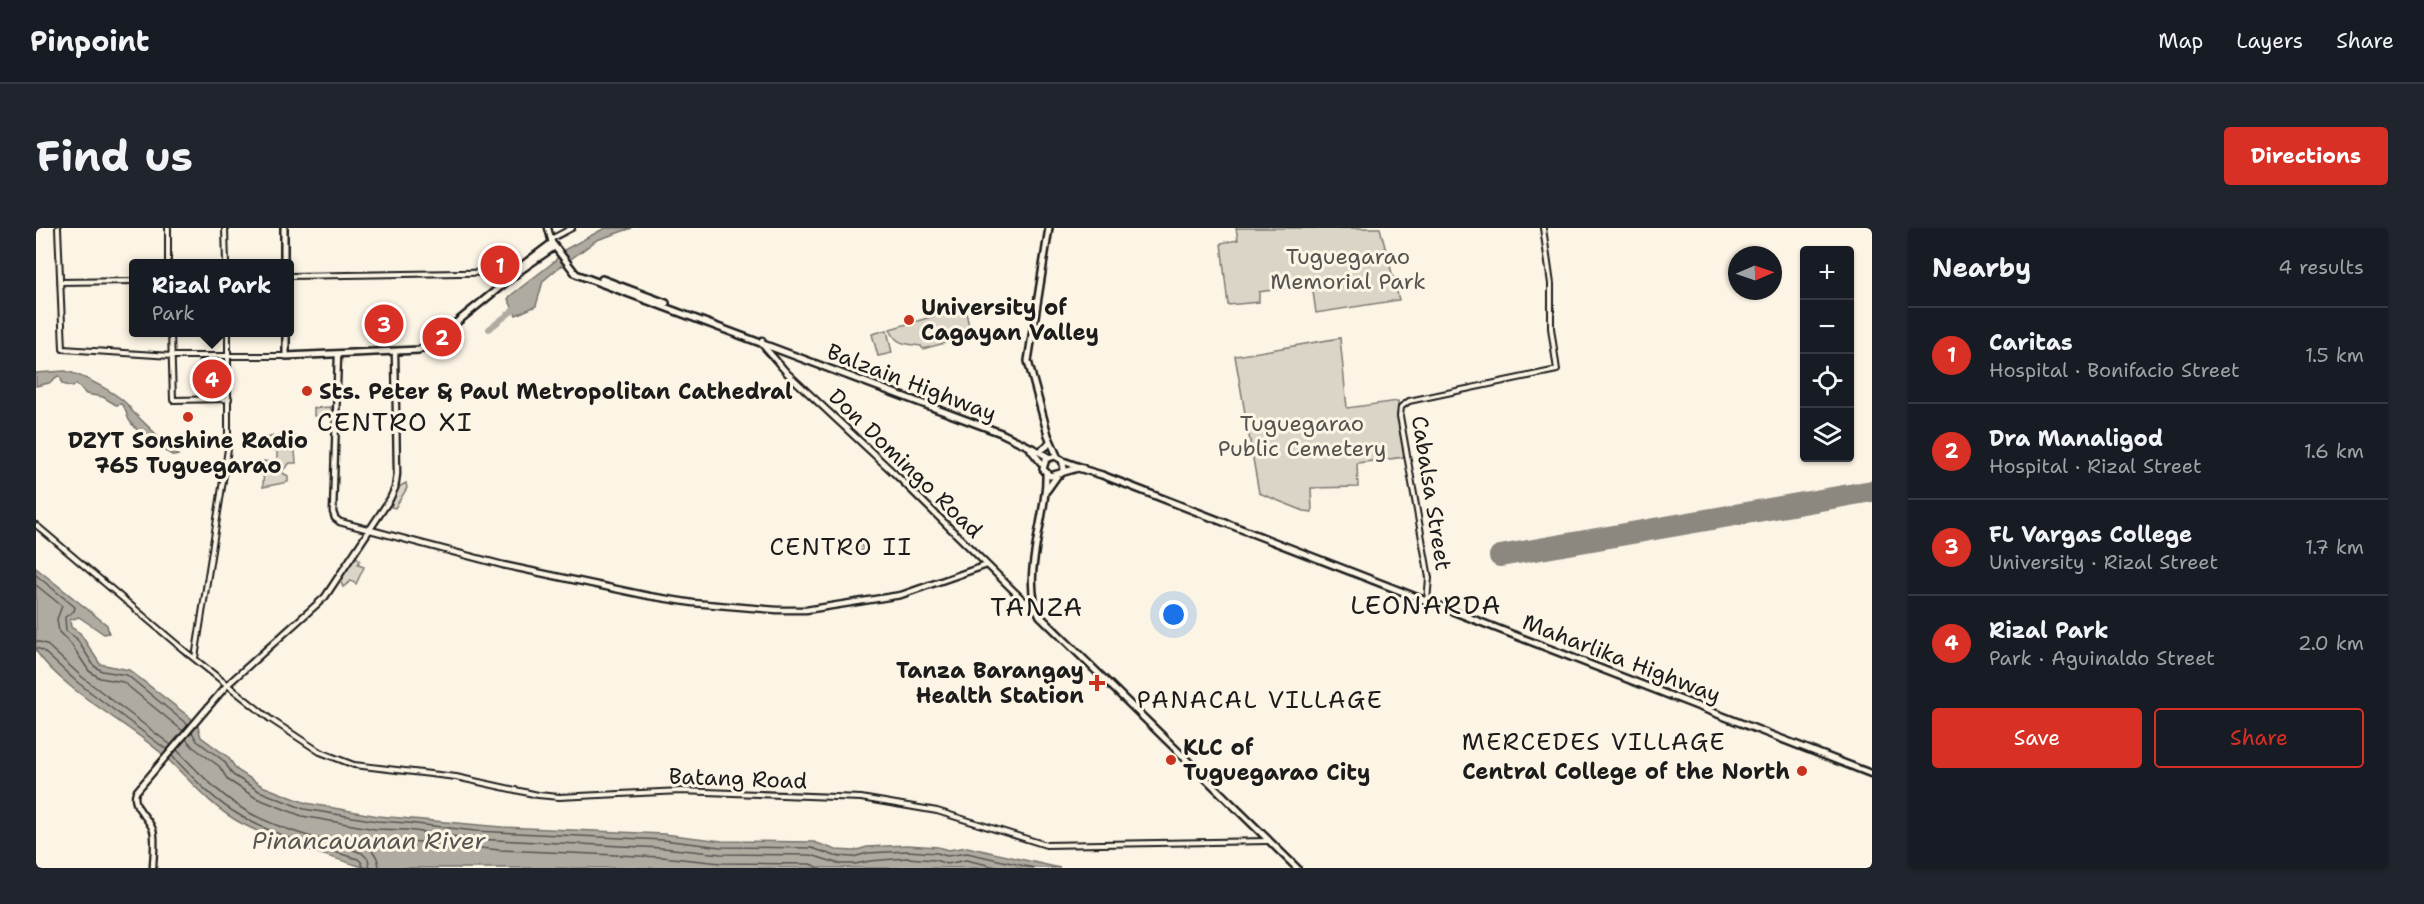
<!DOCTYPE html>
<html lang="en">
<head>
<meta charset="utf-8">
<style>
  :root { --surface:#171b24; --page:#20242c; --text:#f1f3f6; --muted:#9ea1a6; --line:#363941; --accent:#d93025 }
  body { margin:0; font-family:"Shantell Sans",sans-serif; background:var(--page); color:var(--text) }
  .controls { position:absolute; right:18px; top:18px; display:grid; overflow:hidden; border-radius:6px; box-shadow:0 2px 4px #0004 }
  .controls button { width:54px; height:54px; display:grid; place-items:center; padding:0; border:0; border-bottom:2px solid var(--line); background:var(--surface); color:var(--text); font:30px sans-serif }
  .compass { position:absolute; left:1692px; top:18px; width:54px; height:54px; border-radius:50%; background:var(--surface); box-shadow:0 2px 4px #0004; rotate:88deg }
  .you { position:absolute; left:1138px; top:387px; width:21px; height:21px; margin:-15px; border:4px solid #fff; border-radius:50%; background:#1a73e8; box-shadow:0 0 0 9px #1a73e833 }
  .badge { display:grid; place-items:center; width:39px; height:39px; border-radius:50%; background:var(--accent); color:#fff; font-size:20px; font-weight:700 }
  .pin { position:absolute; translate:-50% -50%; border:3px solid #fff; box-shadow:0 2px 6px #0006 }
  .popup { position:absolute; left:93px; top:31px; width:165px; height:78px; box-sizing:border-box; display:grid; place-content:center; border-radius:6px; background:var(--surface); filter:drop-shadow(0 2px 4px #0005); font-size:20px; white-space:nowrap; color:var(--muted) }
  .popup b { font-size:22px; color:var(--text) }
  .popup::after { content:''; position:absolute; left:50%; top:100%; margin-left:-12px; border:12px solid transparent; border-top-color:var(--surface) }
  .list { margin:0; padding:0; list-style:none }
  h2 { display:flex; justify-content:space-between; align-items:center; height:78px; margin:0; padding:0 24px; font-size:26px }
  h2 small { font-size:20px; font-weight:400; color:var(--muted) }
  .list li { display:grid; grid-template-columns:39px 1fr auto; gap:18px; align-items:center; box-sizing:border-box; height:96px; padding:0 24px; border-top:2px solid var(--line) }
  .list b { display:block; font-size:22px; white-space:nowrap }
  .list p { margin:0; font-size:20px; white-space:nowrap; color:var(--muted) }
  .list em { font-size:20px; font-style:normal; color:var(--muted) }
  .actions { display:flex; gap:12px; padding:18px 24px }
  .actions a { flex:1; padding:14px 0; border:2px solid var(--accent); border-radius:6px; text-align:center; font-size:21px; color:var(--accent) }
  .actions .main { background:var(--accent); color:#fff }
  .icon { flex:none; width:33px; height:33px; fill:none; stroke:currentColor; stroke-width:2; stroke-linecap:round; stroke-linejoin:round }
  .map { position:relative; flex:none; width:1836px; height:640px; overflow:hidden; border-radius:6px }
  header { display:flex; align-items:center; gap:36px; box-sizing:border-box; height:84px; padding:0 30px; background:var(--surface); border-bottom:2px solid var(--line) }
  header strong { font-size:28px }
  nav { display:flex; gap:33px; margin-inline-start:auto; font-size:21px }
  .intro { display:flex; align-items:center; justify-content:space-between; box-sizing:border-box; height:144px; padding:0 36px }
  h1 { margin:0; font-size:42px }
  .button { padding:15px 27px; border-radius:6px; background:var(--accent); color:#fff; font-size:21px; font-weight:700 }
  main { display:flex; gap:36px; padding:0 36px }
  aside { flex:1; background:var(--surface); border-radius:6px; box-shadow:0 2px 4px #0004 }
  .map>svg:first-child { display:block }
  .green { fill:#dbd5c8; stroke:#7c7872; stroke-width:1.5 }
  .water { fill:#b0aba1; stroke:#75726c; stroke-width:1.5 }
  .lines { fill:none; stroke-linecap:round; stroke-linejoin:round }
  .shore { stroke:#575551; stroke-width:1.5 }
  .river { stroke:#b0aba1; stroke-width:6 }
  .runway { stroke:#8c8880; stroke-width:22 }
  .tertiary-casing { stroke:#1c1c1c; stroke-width:8 }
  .secondary-casing { stroke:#1c1c1c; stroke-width:9 }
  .primary-casing { stroke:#1c1c1c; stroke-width:10 }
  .trunk-casing { stroke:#1c1c1c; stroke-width:10 }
  .tertiary { stroke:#fcf5e5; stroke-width:4 }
  .secondary { stroke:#fcf5e5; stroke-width:4.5 }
  .primary { stroke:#fcf5e5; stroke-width:5 }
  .trunk { stroke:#fcf5e5; stroke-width:5 }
  .poi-dot { fill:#c8321e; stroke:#fcf5e5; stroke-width:2 }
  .labels { text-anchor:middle; stroke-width:6; stroke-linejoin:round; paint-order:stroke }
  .park-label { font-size:22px; fill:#555450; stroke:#fcf5e5 }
  .poi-label { font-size:22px; font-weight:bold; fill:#1c1c1c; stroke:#fcf5e5; text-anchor:start }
  .street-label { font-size:22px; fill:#1c1c1c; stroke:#fcf5e5 }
  .neighbourhood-label { font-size:24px; letter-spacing:1.5px; fill:#1c1c1c; stroke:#fcf5e5 }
  .water-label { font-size:24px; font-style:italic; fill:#575551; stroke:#fcf5e5 }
  .quarter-label { font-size:26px; letter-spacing:1.5px; fill:#1c1c1c; stroke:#fcf5e5 }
</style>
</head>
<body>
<header>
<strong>Pinpoint</strong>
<nav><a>Map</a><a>Layers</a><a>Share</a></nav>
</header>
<div class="intro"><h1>Find us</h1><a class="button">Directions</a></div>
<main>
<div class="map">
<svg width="1836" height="640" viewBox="0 0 1836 640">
  <rect width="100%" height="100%" fill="#fcf5e5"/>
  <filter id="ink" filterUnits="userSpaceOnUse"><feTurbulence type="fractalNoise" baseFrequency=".0167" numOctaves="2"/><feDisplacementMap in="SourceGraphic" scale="12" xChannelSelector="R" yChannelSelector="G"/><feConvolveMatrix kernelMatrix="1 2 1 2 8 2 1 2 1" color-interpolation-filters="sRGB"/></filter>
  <g filter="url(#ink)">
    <path class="green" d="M 1200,0 L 1344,0 L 1363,72 L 1280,85 L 1276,56 L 1223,64 L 1223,74 L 1192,77 L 1185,15 L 1202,12 Z
      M 929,79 L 935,108 L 887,121 L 885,118 C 869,115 861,118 854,101 Z
      M 851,102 L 856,125 L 842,128 L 836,106 Z
      M 1304,110 L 1311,180 L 1362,173 L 1369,229 L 1321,235 L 1322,259 L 1275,260 L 1276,284 L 1268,283 L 1223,265 L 1199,128 Z
      M 162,132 L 190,133 L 191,169 L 161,169 Z
      M 295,179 L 296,187 L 278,188 L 278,180 Z
      M 258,207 L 258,209 L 246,210 L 246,222 L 259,223 L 260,235 L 254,235 L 245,244 L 252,248 L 252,254 L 227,259 L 228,233 L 235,234 L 241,231 L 241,223 L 235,221 L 232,210 L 236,208 Z
      M 370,255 L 371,260 L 359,280 L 355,279 L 361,260 Z
      M 825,313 L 828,322 L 811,327 L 808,318 Z
      M 319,328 L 324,332 L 322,337 L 328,339 L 320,356 L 315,353 L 307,359 L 304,352 Z"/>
    <path class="water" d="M 569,0 L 596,0 L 561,12 L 521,41 L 507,53 L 500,78 L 480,87 L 472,71 L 474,68 L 519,33 L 526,23 Z
      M 29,143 C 44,146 89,168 95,182 L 142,227 L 138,228 C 121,219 104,208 93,192 C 89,185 92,181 85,176 L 80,177 L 67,169 L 50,166 L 40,156 L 37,159 L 26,156 L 25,150 L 22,148 L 13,155 L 0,158 L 0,145 Z
      M 0,340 L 71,397 L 73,405 L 68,406 L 43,389 L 34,392 L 35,399 L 44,405 L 64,436 L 93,442 L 161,495 L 165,509 L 192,529 L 201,542 L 226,558 L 270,575 L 342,588 L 466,599 L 628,606 L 686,613 L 778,614 L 800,622 L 818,623 L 831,619 L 871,617 L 902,619 L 912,622 L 931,619 L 1024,640 L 334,640 L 323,638 C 283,625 240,614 203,594 C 172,577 150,547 124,524 C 87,492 28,463 0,423 Z"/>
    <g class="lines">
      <path class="shore" d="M 0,347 L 39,379 L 38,383 L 29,389 L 30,403 L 40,410 L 58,438 L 66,443 L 91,447 L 152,497
        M 0,357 L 26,378 L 21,391 L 23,404 L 35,416 L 53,443 L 64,450 L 87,454 L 147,503
        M 0,413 L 10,416 L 46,449 L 135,517
        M 0,420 L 6,422 L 41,454 L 131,522
        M 156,504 L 161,513 L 188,533 L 197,547 L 223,563 L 268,581 L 341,593 L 372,595 L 439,603 L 627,612 L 685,619 L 776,620 L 799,628 L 817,629 L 832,625 L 871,623 L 901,625 L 911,628 L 931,625 L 998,640
        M 150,511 L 157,519 L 183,538 L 192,552 L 220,570 L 266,588 L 339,601 L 371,602 L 438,611 L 627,620 L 685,626 L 775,627 L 804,636 L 819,636 L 834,633 L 871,630 L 899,632 L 911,636 L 930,632 L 965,640
        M 141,522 C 161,543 182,565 207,581 C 238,601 290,612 326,625 L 332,631 L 334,640
        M 136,528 C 156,549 179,574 205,588 C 240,609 283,619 322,631 L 326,635 L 327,640
        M 343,640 C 342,621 329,617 314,611 L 314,607 L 464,622 L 626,629 L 685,635 L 774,636 L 784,640"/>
      <path class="river" d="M 453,101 L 484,77"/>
      <path class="runway" d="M 1464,328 L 1836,263"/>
      <defs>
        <path id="tertiary" d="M 22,0 L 27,121 L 135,128 L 250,128
          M 132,0 L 132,36
          M 189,0 L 190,36
          M 515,11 L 536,0
          M 254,48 L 481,44
          M 24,54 L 98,53
          M 135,104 L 137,172 L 193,171
          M 0,297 L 150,424 L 234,491 L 284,524 L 318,537 L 420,549 L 502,567 L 523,569 L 645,563 L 825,570 L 901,583 L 1010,617 L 1232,613
          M 1391,373 L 1393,350 L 1364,188 L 1365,179 L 1373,173 L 1521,142 L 1515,100 L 1515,56 L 1507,0
          M 159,430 L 192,221 L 192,104"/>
        <path id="secondary" d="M 512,0 L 516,15
          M 726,112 L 725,115 L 751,145 L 859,246 L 987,372 L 998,377
          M 302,126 L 297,284 L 299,290 L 304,294 L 467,337 L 613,368 L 657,375 L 741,382 L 770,382 L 865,367 L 951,337
          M 117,640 C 117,629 120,612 117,602 C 112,588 95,579 100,564 L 191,457 L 289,369 L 354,271 L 359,260 L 361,246 L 359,124"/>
        <path id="primary" d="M 248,0 L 248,36
          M 485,42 L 488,36 L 516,15 L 540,46 L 965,205 L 1000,222 L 1012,229
          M 566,51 L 630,75
          M 250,104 L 250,128 L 383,122 L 400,111 L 485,42 L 518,19
          M 995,222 L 1007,237
          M 1010,246 C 1012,288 983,351 1004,388 L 1261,640
          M 1011,262 L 1021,248"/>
        <path id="trunk" d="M 1013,0 L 992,133 L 1012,207 L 1021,228
          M 1004,223 L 1011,218 L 1014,213
          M 1027,233 L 1047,240
          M 1025,246 L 1028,240 L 1026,232 L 1019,228 L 1010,231 L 1007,241 L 1014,248 L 1042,240 L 1066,247 L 1836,546"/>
      </defs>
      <use href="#tertiary" class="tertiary-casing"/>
      <use href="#secondary" class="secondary-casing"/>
      <use href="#primary" class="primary-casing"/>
      <use href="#trunk" class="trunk-casing"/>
      <use href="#tertiary" class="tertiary"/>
      <use href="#secondary" class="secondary"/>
      <use href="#primary" class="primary"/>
      <use href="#trunk" class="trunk"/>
    </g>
  </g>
  <g class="poi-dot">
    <circle cx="873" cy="92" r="6"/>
    <circle cx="271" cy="163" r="6"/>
    <circle cx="152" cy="189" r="6"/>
    <path d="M1058 446h6v6h6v6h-6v6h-6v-6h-6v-6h6z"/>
    <circle cx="1135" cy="532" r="6"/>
    <circle cx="1766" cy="543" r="6"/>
  </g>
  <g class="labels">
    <g class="park-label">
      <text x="1312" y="36">Tuguegarao<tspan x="1312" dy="25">Memorial Park</tspan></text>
      <text x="1266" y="203">Tuguegarao<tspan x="1266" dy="25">Public Cemetery</tspan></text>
    </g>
    <g class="poi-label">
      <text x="885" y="87">University of<tspan x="885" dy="25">Cagayan Valley</tspan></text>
      <text x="283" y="171">Sts. Peter &amp; Paul Metropolitan Cathedral</text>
      <text x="152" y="220" text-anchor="middle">DZYT Sonshine Radio<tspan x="152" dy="25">765 Tuguegarao</tspan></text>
      <text x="1048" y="450" text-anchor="end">Tanza Barangay<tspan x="1048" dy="25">Health Station</tspan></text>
      <text x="1147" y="527">KLC of<tspan x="1147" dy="25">Tuguegarao City</tspan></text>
      <text x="1754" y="551" text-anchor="end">Central College of the North</text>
    </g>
    <g class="street-label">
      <text transform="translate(876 154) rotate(21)" y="8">Balzain Highway</text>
      <text transform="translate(870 235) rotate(44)" y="8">Don Domingo Road</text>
      <text transform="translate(1396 265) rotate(81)" y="8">Cabalsa Street</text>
      <text transform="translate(1586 430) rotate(21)" y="8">Maharlika Highway</text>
      <text transform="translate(702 550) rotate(2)" y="8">Batang Road</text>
    </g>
    <g class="neighbourhood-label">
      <text x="805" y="327">CENTRO II</text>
      <text x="1224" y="480">PANACAL VILLAGE</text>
      <text x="1558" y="522">MERCEDES VILLAGE</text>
    </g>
    <g class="water-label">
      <text x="333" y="621">Pinancauanan River</text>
    </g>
    <g class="quarter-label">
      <text x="359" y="203">CENTRO XI</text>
      <text x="1390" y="386">LEONARDA</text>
      <text x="1001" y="388">TANZA</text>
    </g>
  </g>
</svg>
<div class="controls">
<button>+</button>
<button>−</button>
<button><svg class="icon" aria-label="locate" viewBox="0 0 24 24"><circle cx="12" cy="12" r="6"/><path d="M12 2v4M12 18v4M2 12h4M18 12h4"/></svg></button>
<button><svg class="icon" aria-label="layers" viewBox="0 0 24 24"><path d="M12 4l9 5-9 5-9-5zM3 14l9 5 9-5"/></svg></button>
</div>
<svg class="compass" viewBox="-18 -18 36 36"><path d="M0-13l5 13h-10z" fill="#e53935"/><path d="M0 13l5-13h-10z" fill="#9ea1a6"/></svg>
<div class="you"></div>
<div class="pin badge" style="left:464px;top:37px">1</div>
<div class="pin badge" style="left:406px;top:109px">2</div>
<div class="pin badge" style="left:348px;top:96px">3</div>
<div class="pin badge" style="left:176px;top:151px">4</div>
<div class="popup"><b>Rizal Park</b>Park</div>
</div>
<aside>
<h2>Nearby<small>4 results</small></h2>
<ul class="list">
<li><span class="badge">1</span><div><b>Caritas</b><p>Hospital · Bonifacio Street</p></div><em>1.5 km</em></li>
<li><span class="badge">2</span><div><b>Dra Manaligod</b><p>Hospital · Rizal Street</p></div><em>1.6 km</em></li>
<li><span class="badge">3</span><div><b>FL Vargas College</b><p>University · Rizal Street</p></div><em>1.7 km</em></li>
<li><span class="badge">4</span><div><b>Rizal Park</b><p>Park · Aguinaldo Street</p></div><em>2.0 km</em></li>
</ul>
<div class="actions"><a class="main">Save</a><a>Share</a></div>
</aside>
</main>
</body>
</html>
